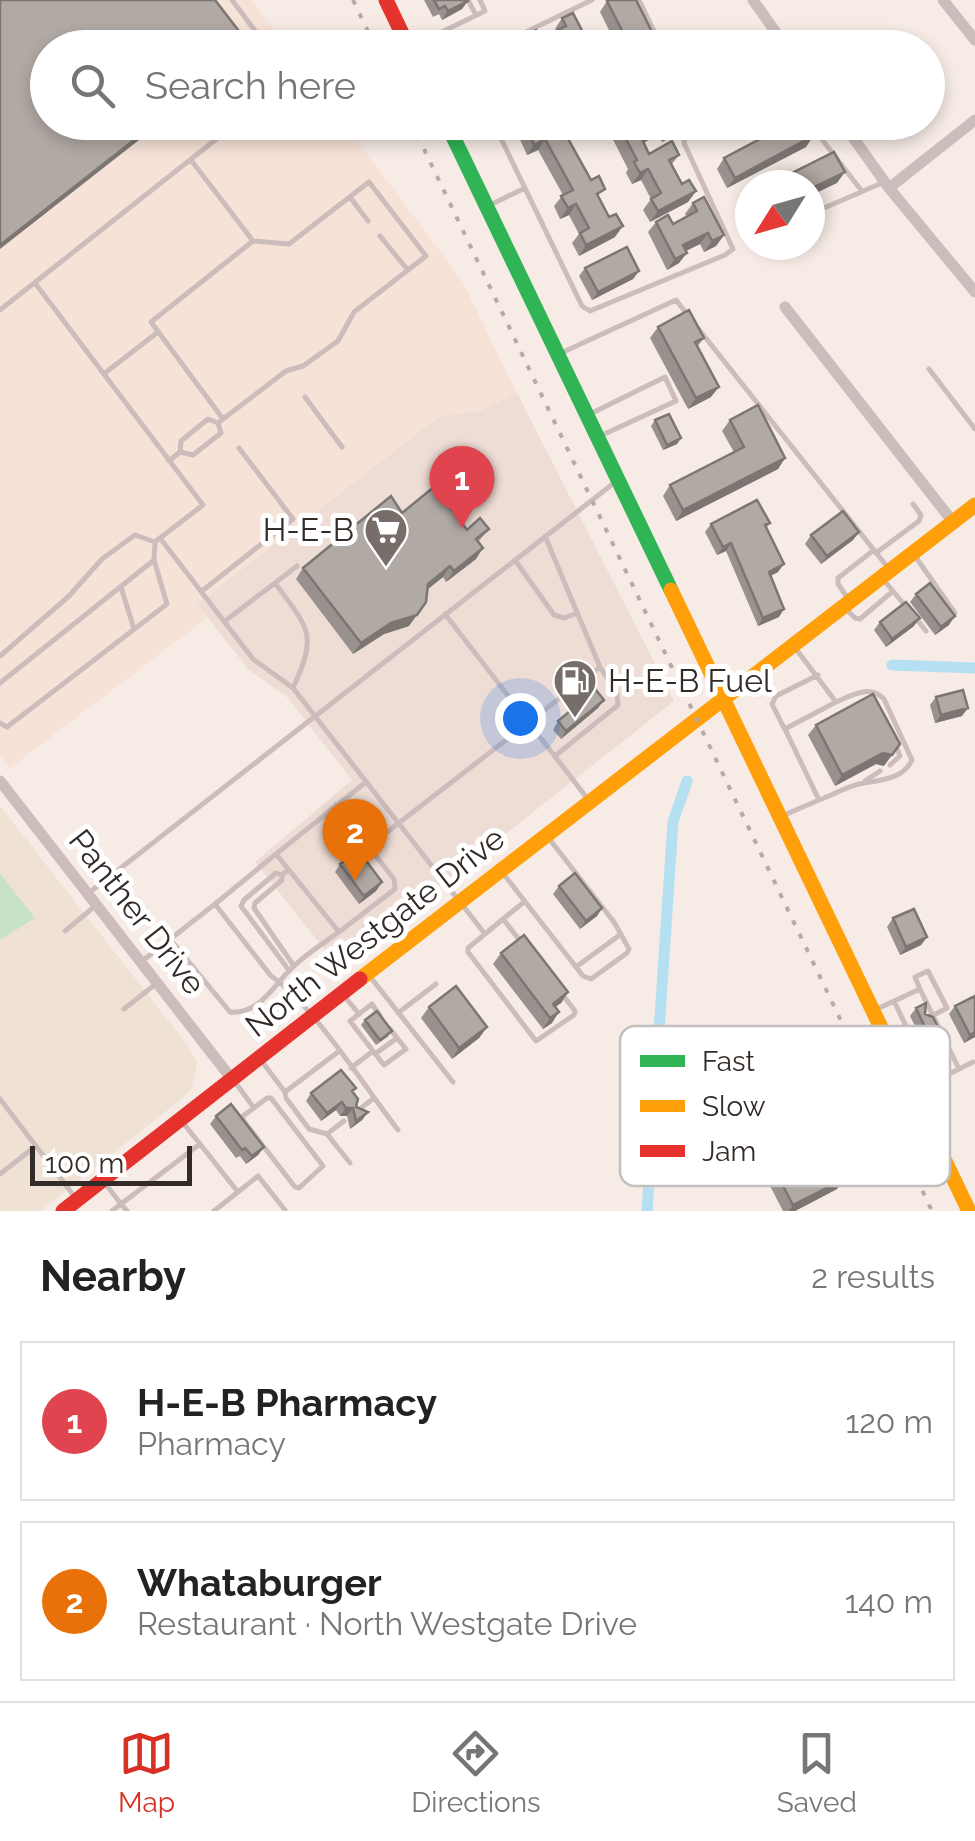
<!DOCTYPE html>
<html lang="en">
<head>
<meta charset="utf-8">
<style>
  :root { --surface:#fff; --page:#f2f2f2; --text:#222; --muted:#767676; --line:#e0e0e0; --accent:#d93025 }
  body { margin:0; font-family:Raleway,sans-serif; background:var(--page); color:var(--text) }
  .compass { position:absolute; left:735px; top:170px; width:90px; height:90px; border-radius:50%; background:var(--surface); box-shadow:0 5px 15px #0003; rotate:233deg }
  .scale { position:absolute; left:30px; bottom:25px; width:162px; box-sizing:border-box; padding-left:10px; border:5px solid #332b27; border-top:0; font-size:28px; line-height:35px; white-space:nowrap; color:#332b27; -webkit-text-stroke:8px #fff; paint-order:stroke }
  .you { position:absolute; left:520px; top:718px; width:35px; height:35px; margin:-25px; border:8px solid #fff; border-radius:50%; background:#1a73e8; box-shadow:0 0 0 15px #1a73e833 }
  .badge { display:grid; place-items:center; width:65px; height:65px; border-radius:50%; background:var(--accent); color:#fff; font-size:32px; font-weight:700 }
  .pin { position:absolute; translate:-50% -82px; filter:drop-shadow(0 2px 5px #0008) }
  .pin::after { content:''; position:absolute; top:52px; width:35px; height:30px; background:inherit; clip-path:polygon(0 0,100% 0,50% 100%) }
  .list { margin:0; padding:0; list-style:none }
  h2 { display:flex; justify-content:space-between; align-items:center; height:130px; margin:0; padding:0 40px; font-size:42px }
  h2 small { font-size:32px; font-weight:400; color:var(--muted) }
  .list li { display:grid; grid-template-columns:65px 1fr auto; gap:30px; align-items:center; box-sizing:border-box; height:160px; margin:0 20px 20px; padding:0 20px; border:2px solid var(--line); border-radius:0px }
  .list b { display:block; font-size:38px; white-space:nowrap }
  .list p { margin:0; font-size:32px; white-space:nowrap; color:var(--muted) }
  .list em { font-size:32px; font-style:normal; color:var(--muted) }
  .icon { flex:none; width:55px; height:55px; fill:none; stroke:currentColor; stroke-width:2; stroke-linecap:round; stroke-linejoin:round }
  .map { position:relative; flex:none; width:975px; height:1211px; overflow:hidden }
  .search { position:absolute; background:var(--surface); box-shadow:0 5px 15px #0003; left:30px; right:30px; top:30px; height:110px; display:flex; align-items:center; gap:25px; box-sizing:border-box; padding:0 35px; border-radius:55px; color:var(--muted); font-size:38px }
  .sheet { height:490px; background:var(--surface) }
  nav { display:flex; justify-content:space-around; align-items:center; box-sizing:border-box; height:140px; border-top:2px solid var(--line); background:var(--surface); font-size:28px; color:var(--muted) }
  nav a { display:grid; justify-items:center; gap:5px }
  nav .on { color:var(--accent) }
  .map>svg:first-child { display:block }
  .commercial { fill:#eeddd5 }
  .built { fill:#f7e2d7 }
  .education { fill:#efe2d4 }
  .green { fill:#c7e2c7 }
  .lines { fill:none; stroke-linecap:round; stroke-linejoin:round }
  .canal { stroke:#b5e0f2; stroke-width:11 }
  .lane { stroke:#ccbcbc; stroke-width:5 }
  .street { stroke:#ccbcbc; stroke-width:11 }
  .fast { stroke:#30b455; stroke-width:15 }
  .slow { stroke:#ff9f0a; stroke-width:15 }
  .jam { stroke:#e5322d; stroke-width:15 }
  .rail { stroke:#b6aaa9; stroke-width:4; stroke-dasharray:5 10; stroke-linecap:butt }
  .wall { fill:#98918d }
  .shaded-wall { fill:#7c7673 }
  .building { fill:#b1a9a4; stroke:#7c7673; stroke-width:2.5 }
  .labels { text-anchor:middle; stroke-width:10; stroke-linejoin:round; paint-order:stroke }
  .poi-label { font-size:32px; fill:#332b27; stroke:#fff; text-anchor:end }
  .street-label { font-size:32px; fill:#332b27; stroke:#fff }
  .key { fill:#fff; stroke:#c2bfbe; stroke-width:2.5 }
  .key-label { font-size:28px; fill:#332b27 }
</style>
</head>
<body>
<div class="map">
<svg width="975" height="1211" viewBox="0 0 975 1211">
  <rect width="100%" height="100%" fill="#f6ebe5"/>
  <path class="commercial" d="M 517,393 L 674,701 L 338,966 L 255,862 L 352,780 L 287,697 L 248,669 L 197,604 L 438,417 L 481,410 Z"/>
  <path class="built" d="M 0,0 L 252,0 L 287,47 L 48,48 L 48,122 L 344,123 L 461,279 L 517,393 L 481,410 L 438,417 L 197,604 L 207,618 L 10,768 L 0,756 Z"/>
  <path class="education" d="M 0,806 L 188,1046 L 197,1063 L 192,1088 L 184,1097 L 40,1211 L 0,1211 Z"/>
  <path class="green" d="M 0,873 L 35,918 L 0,940 Z"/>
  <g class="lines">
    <path class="canal" d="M 892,665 L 975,668
      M 647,1211 L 673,822 L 687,781"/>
    <path class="lane" d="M 232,0 L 268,48
      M 468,0 L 476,15
      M 639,0 L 662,48
      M 413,46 L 485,11 L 480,0
      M 493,48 L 592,0
      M 493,122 L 582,306 L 590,311 L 725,255 L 733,249 L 684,143 L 689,122
      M 814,129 L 861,190
      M 191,160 L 253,241
      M 350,197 L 368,221
      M 492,204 L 525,188
      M 810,214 L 882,183
      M 380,236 L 407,269
      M 35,283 L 203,505 L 160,538
      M 0,310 L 238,122
      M 697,327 L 889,569
      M 561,353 L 676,300 L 687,314
      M 929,369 L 975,429
      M 105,373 L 158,332
      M 305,397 L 342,447
      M 590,414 L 665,377 L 676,401 L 600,436
      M 180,452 L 193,455 L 221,433 L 218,423
      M 169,461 L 180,452 L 181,441 L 208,419 L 218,423 L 223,419 L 286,371 L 303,366 L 338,341 L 354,312 L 426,256 L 369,182 L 289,244 L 253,241 L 151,322 L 223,419
      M 545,536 L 600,667 L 617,694 L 618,705 L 555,756
      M 876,553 L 919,521 L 921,515 L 913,504
      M 915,556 L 955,613
      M 515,560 L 554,615 L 564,618 L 577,613
      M 275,583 L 297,566
      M 121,587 L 134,629
      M 202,591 L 293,519 L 239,448
      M 893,591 L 907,608
      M 849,600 L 838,584 L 838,578 L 874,550
      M 847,610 L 855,618 L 860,619 L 893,591 L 882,578
      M 445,614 L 587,798
      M 914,616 L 926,631
      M 225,621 L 275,583 C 309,629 318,634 293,688
      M 0,656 L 69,596 L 102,559 L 135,535 L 155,542 L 160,538 L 253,659 L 293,688 L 485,934 L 468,948 L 468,952 L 536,1041 L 574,1015 L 575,1011 L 562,994
      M 0,683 L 154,560 L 155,542
      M 0,723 L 7,727 L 167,604 L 154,560
      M 784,728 L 772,704 L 776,696 L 818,675
      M 890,765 L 900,756 L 895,744
      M 865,781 L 880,771
      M 819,800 C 833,795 849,785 864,783 C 882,780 903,779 912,760 L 884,699 C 869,684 853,695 836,702
      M 336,805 L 394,879 L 395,889 L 339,932 L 276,854 L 366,782
      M 782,816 L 819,800 L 785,729 L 836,702 L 796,649
      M 368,847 L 600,667
      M 288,870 L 282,875 L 276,873 L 244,900 L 241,906 L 288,969
      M 502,872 L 583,976 L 591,979 L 627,953 L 629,949 L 614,922 L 547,836
      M 282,875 L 282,880 L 255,903 L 254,908 L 294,966
      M 90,892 L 614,483
      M 215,904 L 276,854
      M 503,919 L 524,902
      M 65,931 L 94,907
      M 485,934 L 503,919 L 521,942
      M 170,939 L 230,1012 C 260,1015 274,984 293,967 C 306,954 324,943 339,932
      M 141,962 L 215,904 L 271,976 C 311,1002 367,1090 398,1130
      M 576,967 L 621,934
      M 368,974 L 453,1082
      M 920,989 L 915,977 L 928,971 L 947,1008 L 932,1016
      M 345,997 L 359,1014
      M 894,1001 L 933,1082 L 973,1062
      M 124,1009 L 157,983
      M 877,1009 L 920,989 L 959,1069
      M 398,1013 L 436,984
      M 373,1051 L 384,1065 L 406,1049 L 390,1029
      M 375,1054 L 397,1038
      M 260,1059 L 285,1092 L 338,1052
      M 351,1068 L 373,1051 L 350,1021 L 372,1004 L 380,1016
      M 907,1077 L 927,1069
      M 232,1078 L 254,1108
      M 285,1092 L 286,1098 L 309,1129 L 327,1134 L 350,1163
      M 267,1098 L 271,1098 L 323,1166 L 299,1188 L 295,1187 L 243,1120 L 243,1116 Z
      M 0,1099 L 74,1196
      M 356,1112 L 374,1098
      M 327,1134 L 344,1121
      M 200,1144 L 238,1192 L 258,1176 L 285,1210
      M 0,1174 L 36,1146
      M 104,1182 L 121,1204 L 200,1144 L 180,1119
      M 112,1211 L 121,1204 L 127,1211
      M 214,1211 L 238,1192"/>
    <path class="street" d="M 753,0 L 787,48
      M 943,0 L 975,40
      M 842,122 L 889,188 L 975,292
      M 889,188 L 975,120
      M 785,307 L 953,522
      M 0,781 L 231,1078"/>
    <path class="fast" d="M 446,122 L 671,590"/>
    <path class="slow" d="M 671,590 L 969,1211
      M 360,979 L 975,505"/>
    <path class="jam" d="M 386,0 L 409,48
      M 63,1211 L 360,979"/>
    <path class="rail" d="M 353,0 L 376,48
      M 411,122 L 932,1211"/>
  </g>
  <path class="wall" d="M 424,0 L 468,0 L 462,9 L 442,20 L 439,14 L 433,17 Z
    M 607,1 L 660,48 L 618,48 L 600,12 Z
    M 562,18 L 591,48 L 517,48 L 524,36 L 540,39 L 556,31 L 555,29 Z
    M 512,122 L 554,122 L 556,125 L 560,122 L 601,122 L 569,140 L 599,198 L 615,237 L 579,256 L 572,243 L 579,234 L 569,215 L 560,219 L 554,206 L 563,195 L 538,150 L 527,155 Z
    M 606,122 L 679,122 L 681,125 L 673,136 L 662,142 L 658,135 L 643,143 L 649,154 L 679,155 L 672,164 L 682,184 L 696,191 L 688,202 L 650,222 L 643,210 L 651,199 L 641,180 L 632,184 L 626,173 L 628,169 L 605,124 Z
    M 813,136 L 806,147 L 727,188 L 717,169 L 724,158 Z
    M 750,194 L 750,226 L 746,228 L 736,208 L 744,197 Z
    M 693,203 L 724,235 L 716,246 L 704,252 L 700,244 L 686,251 L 679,263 L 667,270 L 648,232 L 656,222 L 673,224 L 687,217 L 685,214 Z
    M 585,268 L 639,271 L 633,279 L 592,300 L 579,276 Z
    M 658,327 L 704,338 L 697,347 L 711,397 L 688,409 L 650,338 Z
    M 655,420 L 681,438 L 677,444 L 663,450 L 651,426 Z
    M 730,420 L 785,458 L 778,469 L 676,521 L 663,496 L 670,485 L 734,452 L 722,431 Z
    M 402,513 L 467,530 L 489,529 L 478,542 L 476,559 L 446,582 L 443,577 L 427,590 L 409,626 L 384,634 L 353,654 L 296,579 L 303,568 Z
    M 770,523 L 766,528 L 778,572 L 770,576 L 779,617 L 758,626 L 726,551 L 717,555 L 705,532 L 711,524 Z
    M 859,532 L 853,540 L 821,564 L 805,544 L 811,535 Z
    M 916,594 L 949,625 L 935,635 L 910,602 Z
    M 880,622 L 914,626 L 886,647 L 874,630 Z
    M 936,697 L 962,716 L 935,723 L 930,705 Z
    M 598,708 L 561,739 L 553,730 L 558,721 Z
    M 816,725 L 884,766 L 876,764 L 835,786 L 808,735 Z
    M 340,864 L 382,882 L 376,891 L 359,904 L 335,872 Z
    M 559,886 L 602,908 L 597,916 L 580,929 L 553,894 Z
    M 893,918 L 927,937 L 921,945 L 900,955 L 887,927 Z
    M 501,953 L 568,992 L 561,1003 L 555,1007 L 552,1023 L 543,1029 L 493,964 Z
    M 955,1006 L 975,1037 L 964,1043 L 949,1014 Z
    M 429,1007 L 487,1027 L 479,1038 L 452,1059 L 421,1018 Z
    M 916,1008 L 925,1014 L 944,1060 L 934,1065 L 910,1016 Z
    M 365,1020 L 389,1036 L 376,1045 L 361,1025 Z
    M 698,1081 L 711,1143 L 689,1141 L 692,1089 Z
    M 353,1092 L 356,1107 L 368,1112 L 362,1120 L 350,1129 L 347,1116 L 340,1116 L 336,1110 L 321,1121 L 306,1101 L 311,1093 Z
    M 735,1094 L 837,1189 L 795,1211 L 783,1211 L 728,1105 Z
    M 216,1116 L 264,1147 L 258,1155 L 246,1164 L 240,1156 L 236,1158 L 210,1124 Z"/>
  <path class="shaded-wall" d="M 468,1 L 462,9 L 442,20 L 448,11 Z
    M 157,122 L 162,122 L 0,249 L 0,245 Z
    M 590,122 L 601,122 L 559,146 L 566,135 Z
    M 666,124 L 658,135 L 633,148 L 641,137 Z
    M 681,125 L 673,136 L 662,142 L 669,131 Z
    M 813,136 L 806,147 L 727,188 L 735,178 Z
    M 545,139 L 538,150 L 527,155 L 534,145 Z
    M 648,169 L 641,180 L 632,184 L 640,173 Z
    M 845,172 L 837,183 L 810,196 L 810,189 Z
    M 696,191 L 688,202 L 650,222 L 658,211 Z
    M 576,204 L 569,215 L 560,219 L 568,208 Z
    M 623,226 L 615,237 L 579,256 L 586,245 Z
    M 708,233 L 700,244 L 675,256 L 683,245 Z
    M 724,235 L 716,246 L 704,252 L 712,241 Z
    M 687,253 L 679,263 L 667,270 L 675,259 Z
    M 639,271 L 633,279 L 592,300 L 598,292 Z
    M 719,387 L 711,397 L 688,409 L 696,398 Z
    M 681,438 L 677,444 L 663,450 L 667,445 Z
    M 785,458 L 778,469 L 676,521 L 683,510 Z
    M 859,532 L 853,540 L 821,564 L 827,556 Z
    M 731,543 L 726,551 L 717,555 L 723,547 Z
    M 483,548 L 476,559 L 446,582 L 454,571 Z
    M 784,564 L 778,572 L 763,580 L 769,572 Z
    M 450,566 L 443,577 L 420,595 L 428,584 Z
    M 784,609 L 779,617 L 758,626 L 763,618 Z
    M 417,615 L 409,626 L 384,634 L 353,654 L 361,643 L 391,623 Z
    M 955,616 L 949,625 L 935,635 L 941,627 Z
    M 920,618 L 914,626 L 886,647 L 892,639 Z
    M 604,700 L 598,708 L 561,739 L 566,731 Z
    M 968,708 L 962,716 L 935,723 L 941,715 Z
    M 883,753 L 892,755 L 884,766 L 876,764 L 835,786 L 842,775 Z
    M 382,882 L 376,891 L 359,904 L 364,896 Z
    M 602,908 L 597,916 L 580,929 L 586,921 Z
    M 927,937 L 921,945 L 900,955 L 906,947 Z
    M 568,992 L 561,1003 L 545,1014 L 553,1004 Z
    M 559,1012 L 552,1023 L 543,1029 L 550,1018 Z
    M 487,1027 L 479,1038 L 452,1059 L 459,1048 Z
    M 975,1032 L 975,1037 L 964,1043 L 970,1035 Z
    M 950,1052 L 944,1060 L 934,1065 L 939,1057 Z
    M 342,1102 L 336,1110 L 321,1121 L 327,1113 Z
    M 346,1108 L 353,1108 L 347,1116 L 340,1116 Z
    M 368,1112 L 362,1120 L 350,1129 L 356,1121 Z
    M 694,1133 L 717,1134 L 711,1143 L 689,1141 Z
    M 264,1147 L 258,1155 L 246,1164 L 252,1156 Z
    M 844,1179 L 837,1189 L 795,1211 L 789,1211 L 793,1205 Z"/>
  <path class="building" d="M 0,0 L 215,0 L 252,48 L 48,48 L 48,122 L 157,122 L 0,245 Z
    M 434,0 L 468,0 L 468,1 L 448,11 L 445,6 L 439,9 Z
    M 610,0 L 636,0 L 660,48 L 631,48 L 607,1 Z
    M 573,13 L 591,48 L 518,48 L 527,43 L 524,36 L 536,30 L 540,39 L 566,26 L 562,18 Z
    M 524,122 L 554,122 L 556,125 L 560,122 L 590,122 L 566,135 L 591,180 L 599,176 L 605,189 L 597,194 L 609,217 L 616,214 L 623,226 L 586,245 L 580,233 L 589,228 L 576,204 L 568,208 L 561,196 L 573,190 L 545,139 L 534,145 Z
    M 617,122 L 679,122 L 681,125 L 669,131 L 666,124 L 641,137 L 649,154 L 672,141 L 679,155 L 669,160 L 682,184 L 689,180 L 696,191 L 658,211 L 651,199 L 661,193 L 648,169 L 640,173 L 634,162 L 637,160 Z
    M 792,122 L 806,122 L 813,136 L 735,178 L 724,158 Z
    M 834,152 L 845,172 L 810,189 L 810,185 L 768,185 Z
    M 750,194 L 750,210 L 744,197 Z
    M 704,197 L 724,235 L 712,241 L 708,233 L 683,245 L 687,253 L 675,259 L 656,222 L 668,215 L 673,224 L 697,211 L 693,203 Z
    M 627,247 L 639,271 L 598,292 L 585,268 Z
    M 689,310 L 704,338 L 695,342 L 719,387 L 696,398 L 658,327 Z
    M 758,405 L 785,458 L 683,510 L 670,485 L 744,447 L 730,420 Z
    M 669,414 L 681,438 L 667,445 L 655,420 Z
    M 435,486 L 467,530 L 480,518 L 489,529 L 476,539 L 483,548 L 454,571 L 450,566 L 428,584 L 426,602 L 417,615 L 391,623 L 361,643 L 303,568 L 391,496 L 402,513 Z
    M 757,500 L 770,523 L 765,525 L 784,564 L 769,572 L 784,609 L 763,618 L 731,543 L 723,547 L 711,524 Z
    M 843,511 L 859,532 L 827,556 L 811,535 Z
    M 930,583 L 955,616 L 941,627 L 916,594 Z
    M 906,602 L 920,618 L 892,639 L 880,622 Z
    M 596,690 L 604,700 L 566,731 L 558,721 Z
    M 963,690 L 968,708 L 941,715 L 936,697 Z
    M 873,694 L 900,744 L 892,755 L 883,753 L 842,775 L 816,725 Z
    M 358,850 L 382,882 L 364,896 L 340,864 Z
    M 575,873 L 602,908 L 586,921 L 559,886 Z
    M 914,909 L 927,937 L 906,947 L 893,918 Z
    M 524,935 L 568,992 L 553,1004 L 559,1012 L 550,1018 L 501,953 Z
    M 456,986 L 487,1027 L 459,1048 L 429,1007 Z
    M 975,996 L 975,1032 L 970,1035 L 955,1006 Z
    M 926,1003 L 925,1014 L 933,1017 L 950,1052 L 939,1057 L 916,1008 Z
    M 377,1011 L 392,1031 L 380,1040 L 365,1020 Z
    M 787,1067 L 844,1179 L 793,1205 L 735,1094 Z
    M 341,1070 L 356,1088 L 352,1091 L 358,1099 L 356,1107 L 368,1112 L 356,1121 L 353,1108 L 346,1108 L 342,1102 L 327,1113 L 311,1093 Z
    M 231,1104 L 264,1147 L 252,1156 L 245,1148 L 242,1150 L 216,1116 Z"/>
  <defs>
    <symbol id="supermarket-pin" viewBox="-11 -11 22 30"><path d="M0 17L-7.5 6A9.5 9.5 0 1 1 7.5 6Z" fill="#776e6a" stroke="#fff"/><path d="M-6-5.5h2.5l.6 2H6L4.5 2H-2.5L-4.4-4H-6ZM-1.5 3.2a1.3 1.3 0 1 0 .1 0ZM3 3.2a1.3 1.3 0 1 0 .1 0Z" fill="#fff"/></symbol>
    <symbol id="fuel-pin" viewBox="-11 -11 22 30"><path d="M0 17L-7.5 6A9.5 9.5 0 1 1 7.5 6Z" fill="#776e6a" stroke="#fff"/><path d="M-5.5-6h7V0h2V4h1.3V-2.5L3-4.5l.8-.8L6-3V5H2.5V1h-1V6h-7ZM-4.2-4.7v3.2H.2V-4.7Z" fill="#fff"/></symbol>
  </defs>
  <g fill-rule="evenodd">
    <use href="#supermarket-pin" x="361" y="505" width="50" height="68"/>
    <use href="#fuel-pin" x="550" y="656" width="50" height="68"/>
  </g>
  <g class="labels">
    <g class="poi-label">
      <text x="354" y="541">H-E-B</text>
      <text x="608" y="692" text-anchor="start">H-E-B Fuel</text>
    </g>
    <g class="street-label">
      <text transform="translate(137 912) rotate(52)" y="11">Panther Drive</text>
      <text transform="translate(375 932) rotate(-38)" y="11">North Westgate Drive</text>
    </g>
  </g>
  <rect x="620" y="1026" width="330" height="160" rx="15" class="key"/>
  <rect x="640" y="1055" width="45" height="12" fill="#30b455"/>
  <rect x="640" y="1100" width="45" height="12" fill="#ff9f0a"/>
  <rect x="640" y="1145" width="45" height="12" fill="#e5322d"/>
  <g class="key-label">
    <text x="702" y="1071">Fast</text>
    <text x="702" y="1116">Slow</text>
    <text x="702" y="1161">Jam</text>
  </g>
</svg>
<svg class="compass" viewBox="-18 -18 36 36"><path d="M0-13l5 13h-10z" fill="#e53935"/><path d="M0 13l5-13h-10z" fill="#767676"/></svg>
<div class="scale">100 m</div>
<div class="you"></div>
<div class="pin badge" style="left:462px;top:528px;background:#e0444e">1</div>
<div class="pin badge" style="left:355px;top:881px;background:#e8710a">2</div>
<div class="search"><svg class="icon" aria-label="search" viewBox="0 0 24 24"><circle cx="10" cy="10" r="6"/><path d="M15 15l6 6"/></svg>Search here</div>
</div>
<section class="sheet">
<h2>Nearby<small>2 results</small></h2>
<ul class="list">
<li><span class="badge" style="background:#e0444e">1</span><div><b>H-E-B Pharmacy</b><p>Pharmacy</p></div><em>120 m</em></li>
<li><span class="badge" style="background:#e8710a">2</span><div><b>Whataburger</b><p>Restaurant · North Westgate Drive</p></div><em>140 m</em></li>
</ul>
</section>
<nav>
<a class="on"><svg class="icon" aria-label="map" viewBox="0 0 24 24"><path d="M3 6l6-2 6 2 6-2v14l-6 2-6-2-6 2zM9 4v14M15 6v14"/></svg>Map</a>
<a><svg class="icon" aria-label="directions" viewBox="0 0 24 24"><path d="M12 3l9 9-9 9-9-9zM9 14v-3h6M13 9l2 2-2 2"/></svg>Directions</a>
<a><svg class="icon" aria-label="saved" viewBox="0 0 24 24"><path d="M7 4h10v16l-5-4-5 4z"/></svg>Saved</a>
</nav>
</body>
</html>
